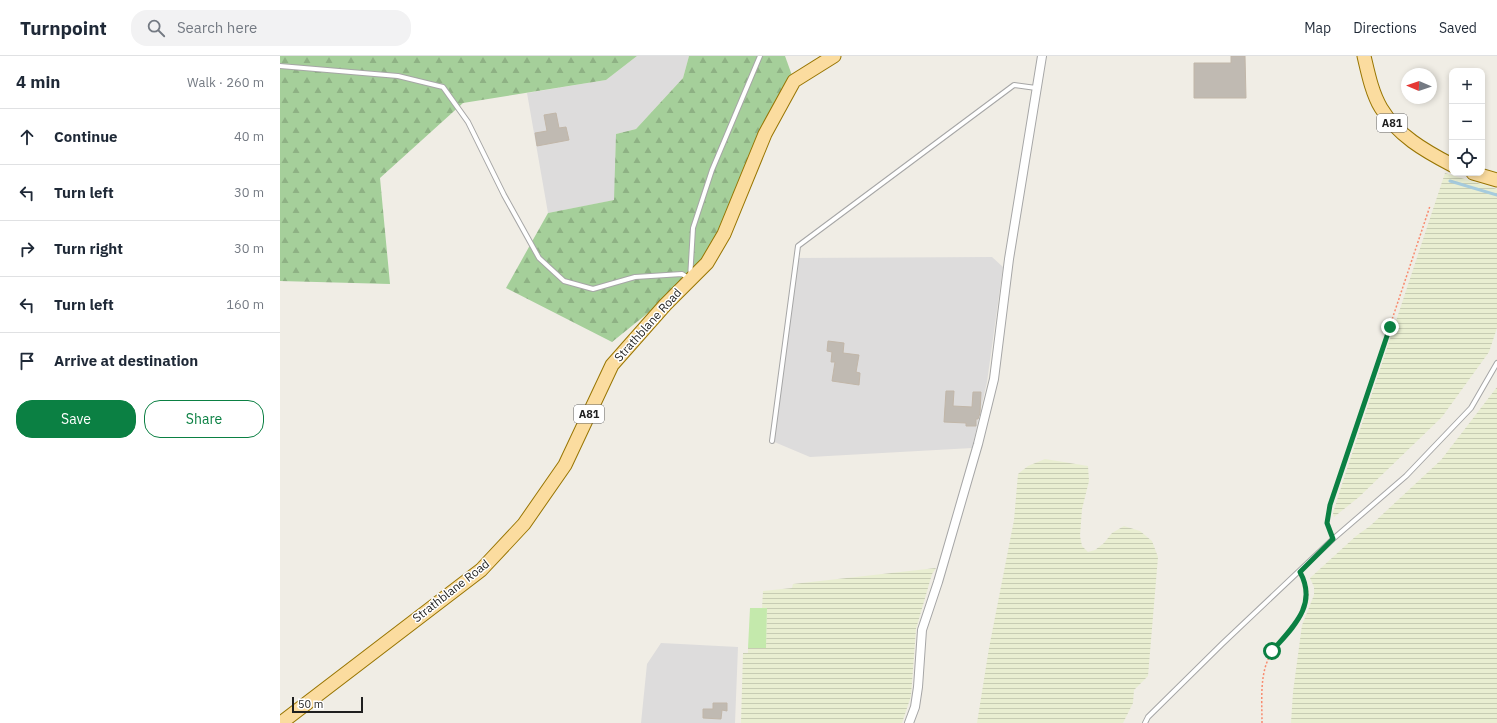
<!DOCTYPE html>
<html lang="en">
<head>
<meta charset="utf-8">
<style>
  :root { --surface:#fff; --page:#f2f2f3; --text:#1f2937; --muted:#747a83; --line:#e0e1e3; --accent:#0b8043 }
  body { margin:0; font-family:"IBM Plex Sans",sans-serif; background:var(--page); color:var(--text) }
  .controls { position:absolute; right:12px; top:12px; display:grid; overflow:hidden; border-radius:8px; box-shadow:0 2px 6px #0003 }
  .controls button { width:36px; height:36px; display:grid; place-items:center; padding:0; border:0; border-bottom:1px solid var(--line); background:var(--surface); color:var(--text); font:20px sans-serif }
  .compass { position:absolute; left:1121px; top:12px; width:36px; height:36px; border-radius:50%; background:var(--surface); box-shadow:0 2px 6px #0003; rotate:272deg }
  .scale { position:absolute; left:12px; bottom:10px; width:71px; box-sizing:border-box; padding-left:4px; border:2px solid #1f1f1f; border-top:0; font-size:11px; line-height:14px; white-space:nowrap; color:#1f1f1f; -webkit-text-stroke:3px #fff; paint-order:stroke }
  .stop { position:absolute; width:12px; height:12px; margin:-9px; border:3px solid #0b8043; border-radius:50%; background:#fff }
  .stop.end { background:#0b8043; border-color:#fff; box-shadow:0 1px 4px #0008 }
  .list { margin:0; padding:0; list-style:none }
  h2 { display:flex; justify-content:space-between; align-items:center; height:52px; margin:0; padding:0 16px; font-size:17px }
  h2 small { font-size:13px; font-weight:400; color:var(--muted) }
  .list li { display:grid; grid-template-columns:26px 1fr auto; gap:12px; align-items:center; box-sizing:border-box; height:56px; padding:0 16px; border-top:1px solid var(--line) }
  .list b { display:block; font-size:15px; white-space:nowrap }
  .list em { font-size:13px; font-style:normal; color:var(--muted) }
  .actions { display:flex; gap:8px; padding:12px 16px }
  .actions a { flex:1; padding:9px 0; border:1px solid var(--accent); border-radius:16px; text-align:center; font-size:14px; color:var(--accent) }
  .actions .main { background:var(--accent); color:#fff }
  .icon { flex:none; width:22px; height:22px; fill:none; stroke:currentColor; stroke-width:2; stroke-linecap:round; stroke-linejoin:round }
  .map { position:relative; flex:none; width:1217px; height:667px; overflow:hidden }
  header { display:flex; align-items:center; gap:24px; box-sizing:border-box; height:56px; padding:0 20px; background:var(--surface); border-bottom:1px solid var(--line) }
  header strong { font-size:19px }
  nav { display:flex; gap:22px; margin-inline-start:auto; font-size:14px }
  .search { width:280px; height:36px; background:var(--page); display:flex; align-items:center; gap:10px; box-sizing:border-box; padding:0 14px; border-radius:16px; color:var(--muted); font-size:15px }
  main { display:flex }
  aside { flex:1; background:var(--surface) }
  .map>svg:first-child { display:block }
  .residential { fill:#dddcdc }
  .farmland { fill:url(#farmland-rules) }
  .forest { fill:url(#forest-firs) }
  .garden { fill:#c4e9ac }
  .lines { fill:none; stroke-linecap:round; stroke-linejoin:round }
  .stream { stroke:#a6cbdd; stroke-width:3 }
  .building { fill:#c0bab2; stroke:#c1b6a8 }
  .lane-casing { stroke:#a6a6a6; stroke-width:6 }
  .street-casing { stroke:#a6a6a6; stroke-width:10 }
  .primary-casing { stroke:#987502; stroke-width:15 }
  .path { stroke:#f88a6e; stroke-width:1.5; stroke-dasharray:2 2; stroke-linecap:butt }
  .lane { stroke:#fff; stroke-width:4 }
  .street { stroke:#fff; stroke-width:8 }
  .primary { stroke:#fbdc9f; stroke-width:13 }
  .route { stroke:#0b8043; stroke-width:5 }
  .labels { text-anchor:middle; stroke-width:3; stroke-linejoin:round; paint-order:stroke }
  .shield { fill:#fff; stroke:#626262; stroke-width:1 }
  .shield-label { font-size:11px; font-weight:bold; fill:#1f1f1f }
  .street-label { font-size:12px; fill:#1f1f1f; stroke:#fff }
</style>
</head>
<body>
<header>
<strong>Turnpoint</strong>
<div class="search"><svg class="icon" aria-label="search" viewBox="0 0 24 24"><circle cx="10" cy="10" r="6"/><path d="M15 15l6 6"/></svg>Search here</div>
<nav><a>Map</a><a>Directions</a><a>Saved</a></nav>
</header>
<main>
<aside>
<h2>4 min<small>Walk · 260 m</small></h2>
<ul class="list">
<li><svg class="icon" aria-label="ahead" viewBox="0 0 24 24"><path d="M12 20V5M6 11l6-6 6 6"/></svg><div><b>Continue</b></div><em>40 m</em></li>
<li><svg class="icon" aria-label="left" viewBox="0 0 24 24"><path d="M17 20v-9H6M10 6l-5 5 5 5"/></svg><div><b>Turn left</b></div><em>30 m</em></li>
<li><svg class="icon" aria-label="right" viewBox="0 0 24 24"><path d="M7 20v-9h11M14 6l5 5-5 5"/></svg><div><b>Turn right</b></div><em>30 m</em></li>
<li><svg class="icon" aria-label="left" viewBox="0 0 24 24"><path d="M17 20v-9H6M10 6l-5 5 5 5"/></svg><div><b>Turn left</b></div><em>160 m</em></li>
<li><svg class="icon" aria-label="arrive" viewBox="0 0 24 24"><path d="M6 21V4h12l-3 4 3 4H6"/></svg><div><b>Arrive at destination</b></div></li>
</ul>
<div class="actions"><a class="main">Save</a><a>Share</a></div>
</aside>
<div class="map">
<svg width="1217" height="667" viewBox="0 0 1217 667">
  <defs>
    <pattern id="farmland-rules" width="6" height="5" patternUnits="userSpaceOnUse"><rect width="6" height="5" fill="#e9eed1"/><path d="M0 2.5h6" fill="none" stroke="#c7ccb3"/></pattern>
    <pattern id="forest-firs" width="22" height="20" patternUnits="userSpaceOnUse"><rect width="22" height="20" fill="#a5cf9a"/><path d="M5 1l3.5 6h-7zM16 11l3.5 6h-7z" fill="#8eb184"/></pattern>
  </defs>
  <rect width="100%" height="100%" fill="#f0ede5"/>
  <path class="residential" d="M 357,0 L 409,0 L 403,22 L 356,73 L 336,78 L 335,144 L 268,157 L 247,37 L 326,24 Z
    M 712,201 L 723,211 L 707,326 L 692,392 L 530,401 L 492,385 L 515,202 Z
    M 381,587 L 458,591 L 455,667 L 361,667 L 367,608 Z"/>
  <path class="farmland" d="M 1165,117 L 1217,133 L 1217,272 L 1209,296 L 1162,361 L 1079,441 L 1054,461 L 1053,457 L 1063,425 Z
    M 1217,331 L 1217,667 L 1011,667 L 1013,636 L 1022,569 L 1034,539 L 1034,531 L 1030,522 L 1076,480 L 1090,470 L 1161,404 Z
    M 765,403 L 808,410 L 809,425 L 802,453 L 800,480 L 802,490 L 808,496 L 815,494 L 824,487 L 832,477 L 844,470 L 860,475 L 872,485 L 878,501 L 868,620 L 854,634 L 853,647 L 843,667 L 697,667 L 709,592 L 734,464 L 738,418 L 748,410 Z
    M 656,512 L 652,518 L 636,573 L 631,640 L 622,667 L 461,667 L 463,597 L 468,597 L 468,592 L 486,592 L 487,552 L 482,552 L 483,535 L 512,532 L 513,528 Z"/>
  <path class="forest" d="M 0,0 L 357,0 L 326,24 L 183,47 L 100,122 L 110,228 L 0,225 Z
    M 409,0 L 505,0 L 514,25 L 458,146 L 410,223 L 332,286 L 226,232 L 268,157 L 334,144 L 336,78 L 356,73 L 403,22 Z"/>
  <path class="garden" d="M 470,552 L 487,552 L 486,592 L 468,592 Z"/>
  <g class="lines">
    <path class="stream" d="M 1170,125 L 1217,139"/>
  </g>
  <path class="building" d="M 951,0 L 965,0 L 966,42 L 914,42 L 914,7 L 951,7 Z
    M 276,57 L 279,72 L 286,71 L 289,84 L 257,90 L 255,77 L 267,75 L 264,59 Z
    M 548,285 L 564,287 L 563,297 L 579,299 L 576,316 L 580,317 L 579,329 L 552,325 L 555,306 L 551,306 L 552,296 L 547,295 Z
    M 666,335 L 674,335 L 673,350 L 692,351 L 693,336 L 701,336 L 700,357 L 698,363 L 696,363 L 696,370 L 686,370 L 686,367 L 664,366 Z
    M 433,647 L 447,647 L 447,655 L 442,654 L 441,663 L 423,662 L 423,653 L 433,653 Z"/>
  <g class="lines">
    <defs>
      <path id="lane" d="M 0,10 L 118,20 L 163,31 L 188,66 L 224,139 L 259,202 L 284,225 L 313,233 L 355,221 L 402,218 L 410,223 L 413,172 L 432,114 L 480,0
        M 492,385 L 518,190 L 734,29 L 756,32
        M 865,667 L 868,661 L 942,588 L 1053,483 L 1126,420 L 1191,352 L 1217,307"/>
      <path id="street" d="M 629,667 L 635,651 L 638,631 L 642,574 L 658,526 L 698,388 L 714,323 L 729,203 L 762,0"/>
      <path id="primary" d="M 1084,0 C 1088,17 1092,37 1101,52 C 1117,79 1145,95 1172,109
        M 1193,117 L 1217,124
        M 1,667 L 201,514 L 244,468 L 285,409 L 332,309 L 385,249 L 427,207 L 444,178 L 485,78 L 514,25 L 554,0"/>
    </defs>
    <use href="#lane" class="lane-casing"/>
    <use href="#street" class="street-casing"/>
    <use href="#primary" class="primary-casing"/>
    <path class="path" d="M 1050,476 L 1047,467 L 1050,449 L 1150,150
      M 982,667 C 982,647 980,624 987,606 C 997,577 1042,557 1023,521"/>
    <use href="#lane" class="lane"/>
    <use href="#street" class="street"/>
    <use href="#primary" class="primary"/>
  </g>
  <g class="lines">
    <path class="route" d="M 992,595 C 1013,571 1038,549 1020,516 L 1053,483 L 1047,467 L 1050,449 L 1110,271"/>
  </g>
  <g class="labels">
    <g class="shield">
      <rect x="1097" y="58" width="30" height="18" rx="3"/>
      <rect x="294" y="349" width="30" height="18" rx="3"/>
    </g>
    <g class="shield-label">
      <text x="1112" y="71">A81</text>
      <text x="309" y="362">A81</text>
    </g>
    <g class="street-label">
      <text transform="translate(368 269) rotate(-48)" y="4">Strathblane Road</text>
      <text transform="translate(171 535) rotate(-38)" y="4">Strathblane Road</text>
    </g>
  </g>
</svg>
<div class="controls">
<button>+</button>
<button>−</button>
<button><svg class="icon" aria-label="locate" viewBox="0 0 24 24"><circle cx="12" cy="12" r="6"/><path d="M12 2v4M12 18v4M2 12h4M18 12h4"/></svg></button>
</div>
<svg class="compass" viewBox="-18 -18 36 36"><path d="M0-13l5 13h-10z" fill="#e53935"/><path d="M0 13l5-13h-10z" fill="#747a83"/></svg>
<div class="scale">50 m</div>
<div class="stop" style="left:992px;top:595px"></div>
<div class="stop end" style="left:1110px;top:271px"></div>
</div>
</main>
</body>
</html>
